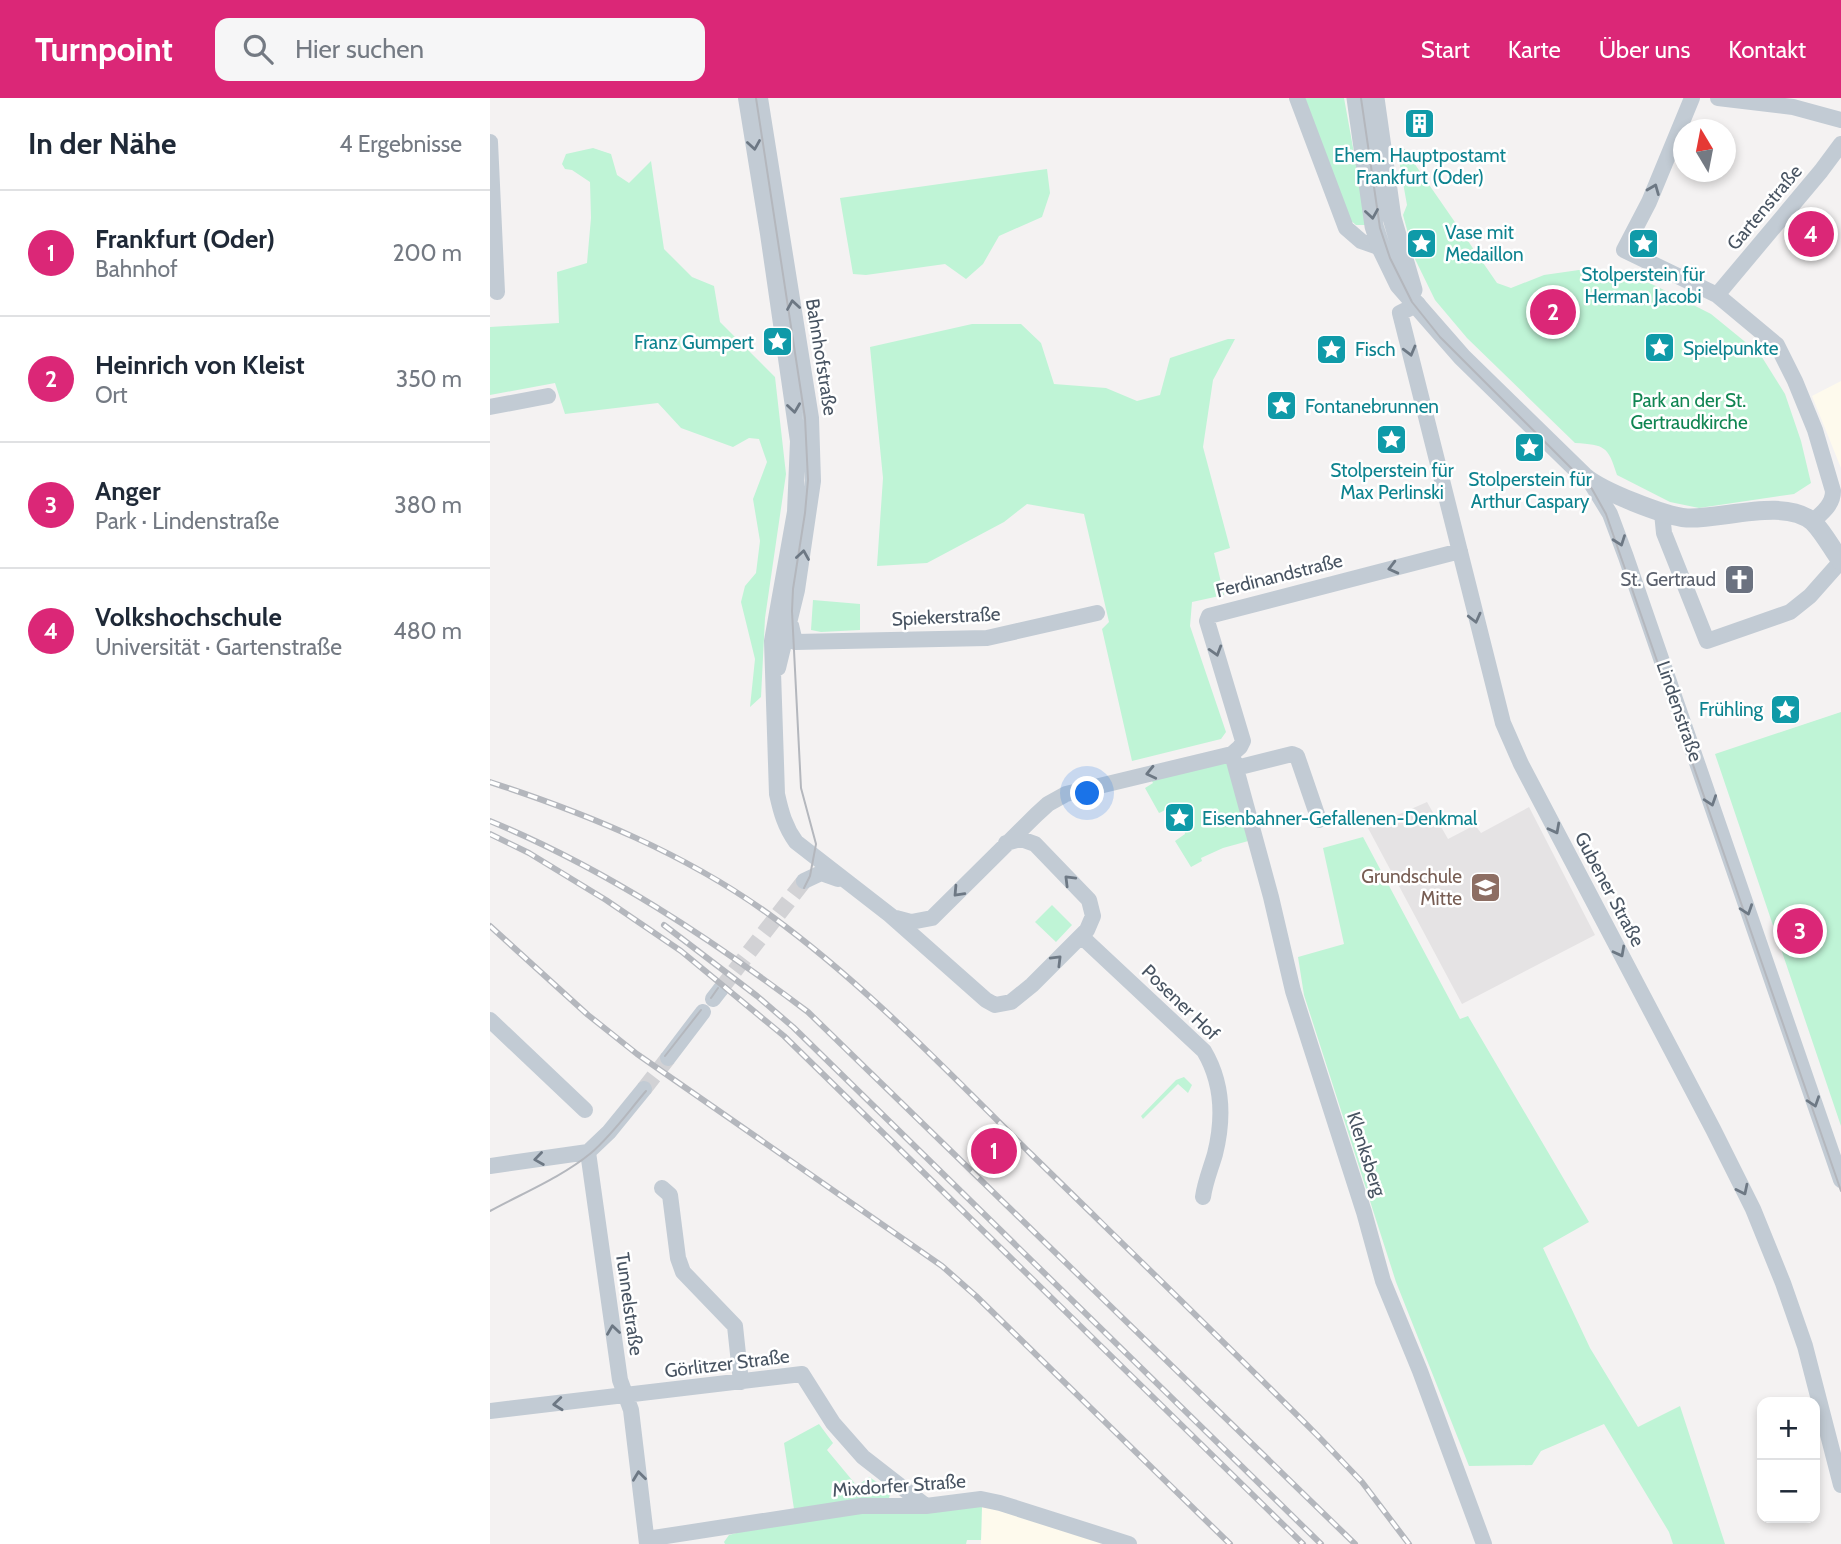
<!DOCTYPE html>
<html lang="de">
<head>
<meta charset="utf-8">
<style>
  :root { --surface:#fff; --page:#f6f6f7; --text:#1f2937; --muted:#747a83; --line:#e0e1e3; --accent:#db2777 }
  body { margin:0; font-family:Cabin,sans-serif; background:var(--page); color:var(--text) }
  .controls { position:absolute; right:21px; bottom:21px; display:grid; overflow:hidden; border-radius:14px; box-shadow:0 4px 10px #0003 }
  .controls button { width:63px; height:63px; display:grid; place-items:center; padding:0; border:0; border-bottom:2px solid var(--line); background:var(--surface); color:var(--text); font:35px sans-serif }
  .compass { position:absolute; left:1183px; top:21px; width:63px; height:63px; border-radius:50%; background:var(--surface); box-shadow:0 4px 10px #0003; rotate:350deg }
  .you { position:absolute; left:598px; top:696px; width:24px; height:24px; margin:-18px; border:5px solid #fff; border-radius:50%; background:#1a73e8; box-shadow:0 0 0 10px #1a73e833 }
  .badge { display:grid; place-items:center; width:46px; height:46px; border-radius:50%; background:var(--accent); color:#fff; font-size:23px; font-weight:700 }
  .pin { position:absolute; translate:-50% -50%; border:4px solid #fff; box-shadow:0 2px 7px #0006 }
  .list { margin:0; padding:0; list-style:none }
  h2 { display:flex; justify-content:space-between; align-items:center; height:91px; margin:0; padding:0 28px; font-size:30px }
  h2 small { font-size:23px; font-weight:400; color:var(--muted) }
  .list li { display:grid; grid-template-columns:46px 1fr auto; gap:21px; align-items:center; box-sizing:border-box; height:126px; padding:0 28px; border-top:2px solid var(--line) }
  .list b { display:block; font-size:26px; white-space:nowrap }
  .list p { margin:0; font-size:23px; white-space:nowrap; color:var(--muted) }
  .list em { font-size:23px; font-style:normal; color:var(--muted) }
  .icon { flex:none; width:38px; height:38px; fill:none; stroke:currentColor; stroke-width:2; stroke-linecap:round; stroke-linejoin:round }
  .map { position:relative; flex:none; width:1351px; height:1446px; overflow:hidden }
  header { display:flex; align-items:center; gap:42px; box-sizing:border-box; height:98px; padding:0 35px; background:var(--accent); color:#fff }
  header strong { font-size:33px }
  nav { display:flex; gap:38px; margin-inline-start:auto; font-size:24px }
  .search { width:490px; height:63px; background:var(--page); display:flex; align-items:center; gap:18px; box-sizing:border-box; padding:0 24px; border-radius:14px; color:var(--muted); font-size:26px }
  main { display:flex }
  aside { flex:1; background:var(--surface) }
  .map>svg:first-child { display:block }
  .commercial { fill:#fefaed }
  .education { fill:#e5e3e4 }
  .green { fill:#bff4d6 }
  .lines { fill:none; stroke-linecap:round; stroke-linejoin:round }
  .minor-tunnel { stroke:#d2d2d5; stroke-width:16; stroke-dasharray:16 8; stroke-linecap:butt }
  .minor { stroke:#c2cbd4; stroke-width:16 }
  .tertiary { stroke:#c2cbd4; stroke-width:19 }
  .tram { stroke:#b4b7bd; stroke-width:2 }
  .rail-casing { stroke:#b4b7bd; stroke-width:6 }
  .rail { stroke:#fff; stroke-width:3.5; stroke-dasharray:10; stroke-linecap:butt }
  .oneway { stroke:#6d7884 }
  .labels { text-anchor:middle; stroke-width:5; stroke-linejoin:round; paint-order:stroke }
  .culture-label { font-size:19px; fill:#0d838f; stroke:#fff; text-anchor:start }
  .street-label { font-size:19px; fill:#485462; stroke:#fff }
  .park-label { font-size:19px; fill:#108552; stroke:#fff }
  .worship-label { font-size:19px; fill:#5b616d; stroke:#fff; text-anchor:end }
  .education-label { font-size:19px; fill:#785e54; stroke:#fff; text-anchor:end }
</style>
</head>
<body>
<header>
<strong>Turnpoint</strong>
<div class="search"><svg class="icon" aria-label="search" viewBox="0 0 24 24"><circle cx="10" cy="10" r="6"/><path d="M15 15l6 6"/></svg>Hier suchen</div>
<nav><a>Start</a><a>Karte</a><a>Über uns</a><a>Kontakt</a></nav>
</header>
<main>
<aside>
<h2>In der Nähe<small>4 Ergebnisse</small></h2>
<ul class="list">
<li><span class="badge">1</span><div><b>Frankfurt (Oder)</b><p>Bahnhof</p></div><em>200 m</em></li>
<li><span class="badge">2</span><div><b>Heinrich von Kleist</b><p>Ort</p></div><em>350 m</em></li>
<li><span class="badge">3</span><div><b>Anger</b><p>Park · Lindenstraße</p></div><em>380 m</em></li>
<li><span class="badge">4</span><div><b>Volkshochschule</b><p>Universität · Gartenstraße</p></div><em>480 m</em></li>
</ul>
</aside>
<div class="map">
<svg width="1351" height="1446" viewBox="0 0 1351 1446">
  <rect width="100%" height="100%" fill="#f4f2f2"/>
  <path class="commercial" d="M 1351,283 L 1351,370 L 1322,298 Z
    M 492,1408 L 608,1441 L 611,1446 L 491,1446 Z"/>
  <path class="education" d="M 937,704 L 958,741 L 985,727 L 991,735 L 1039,709 L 1105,837 L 972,906 L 878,730 Z"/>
  <path class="green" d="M 815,0 L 854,0 L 876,121 L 875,127 L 866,127 L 860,122 Z
    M 913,49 L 1007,185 L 1021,190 L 1054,177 L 1089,172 L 1125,171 L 1166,188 L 1221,216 L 1270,256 L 1295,296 L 1311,343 L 1321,385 L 1304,396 L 1209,410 L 1180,404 L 1127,377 C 1118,348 1115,347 1085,345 L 977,240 L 945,202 L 925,161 L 913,117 L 917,107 L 907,51 Z
    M 103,50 L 121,56 L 127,77 L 139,85 L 161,63 L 174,151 L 202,179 L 224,188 L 230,224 L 285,279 L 296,376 L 275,520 L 271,599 L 260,609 L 265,561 L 251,504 L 255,488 L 266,475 L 270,443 L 263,401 L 277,364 L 269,341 L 259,340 L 243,349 L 191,330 L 168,305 L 75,316 L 65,285 L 0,297 L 0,229 L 69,225 L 67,174 L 97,165 L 101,120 L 100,84 L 82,72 L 75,71 L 72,66 L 76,56 Z
    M 557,71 L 560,95 L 552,119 L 509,138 L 493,166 L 476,181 L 455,166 L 376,177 L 363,176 L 350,100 Z
    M 482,226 L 531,226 L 551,245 L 564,286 L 616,290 L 647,303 L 670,297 L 680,260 L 738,241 L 745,241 L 723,282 L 713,349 L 740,450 L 724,455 L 734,497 L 702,504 L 700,528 L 736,634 L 731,641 L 642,663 L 612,531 L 619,524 L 594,416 L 537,406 L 514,424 L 437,465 L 387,468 L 393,380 L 380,249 Z
    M 848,244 L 852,255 L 835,260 L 832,249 Z
    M 323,502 L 370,506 L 370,532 L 331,534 L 321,532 Z
    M 1351,614 L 1351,1028 L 1225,656 Z
    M 739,660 L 762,742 L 733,750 L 711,760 L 712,763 L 701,769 L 685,743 L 695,736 L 694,730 C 702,723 701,707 687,708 C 681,708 674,713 669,715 L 655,690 L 663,685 L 661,681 Z
    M 873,739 L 970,921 L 978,918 L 1099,1124 L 1053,1150 L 1100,1250 L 1148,1329 L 1190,1308 L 1235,1446 L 1183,1446 L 1179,1434 L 1114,1326 L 1051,1353 L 1042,1367 L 979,1368 L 906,1184 L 814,897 L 808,859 L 854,846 L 833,750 Z
    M 562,807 L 582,827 L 566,844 L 545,824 Z
    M 694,979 L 702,987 L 698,995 L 688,986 L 653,1021 L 651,1018 L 686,982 Z
    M 329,1326 L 343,1345 L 337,1352 L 367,1388 L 379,1379 L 401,1393 L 399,1400 L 304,1411 L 294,1345 Z
    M 492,1408 L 491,1442 L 477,1442 L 476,1446 L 235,1446 L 234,1444 L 239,1437 L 250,1434 L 375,1413 Z"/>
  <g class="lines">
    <path class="minor-tunnel" d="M 230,892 L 314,783
      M 154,991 L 178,960"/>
    <path class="minor" d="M 256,0 L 278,136 L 308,343 L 305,414 L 282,543 L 287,696 C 291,714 295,729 306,744 L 400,817 L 496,902 L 505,907 L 521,904 L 542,887 L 597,832 L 603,818 L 599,802 L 545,746 L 531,741 L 516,745
      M 270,0 L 321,320 L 323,383 L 307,492 L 288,570
      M 807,0 L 856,130 L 871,143 L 891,150
      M 1202,0 L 1159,104 L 1134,152 L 1227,197 L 1287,247 L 1305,283 L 1325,332 L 1343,393 C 1343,407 1332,415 1322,424
      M 1228,0 L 1303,9 L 1351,22
      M 0,44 L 7,194
      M 1227,197 L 1331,73 L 1351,46
      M 928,206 L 910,215 L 1013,625 L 1031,666 L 1223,1031 L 1263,1111 L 1293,1185 L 1315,1248 L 1351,1387
      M 0,309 L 58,298
      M 1101,385 L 1120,416 L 1136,459 L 1351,1082
      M 1172,415 L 1174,435 L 1217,543 L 1300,514 L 1320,498 L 1351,463
      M 301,527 L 305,544 L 497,540 L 607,515
      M 742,656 L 781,799 L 803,893 L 874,1114 L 893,1183 L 930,1273 L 994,1446
      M 746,670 L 802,656 L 807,658 L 829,722
      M 314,783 L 331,775 L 348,781
      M 406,820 L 421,824 L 442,820 L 546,717 L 558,706 L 576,696 L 742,656 L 750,649 L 753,643 L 717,523 L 719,518 L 970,453
      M 591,838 L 714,953 C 733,985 734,1020 725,1056 C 721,1070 715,1084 713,1099
      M 223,901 L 230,892
      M 0,922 L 95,1012
      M 178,960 L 213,914
      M 98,1054 L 130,1282 L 141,1312 L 157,1446
      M 98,1054 L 119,1034 L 154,991
      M 0,1068 L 98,1054
      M 172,1090 L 180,1097 L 188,1160 L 193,1174 L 245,1228 L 251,1284
      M 0,1313 L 312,1276 L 343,1325 L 373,1359 L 436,1408
      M 157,1441 L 371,1408 L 436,1408 L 491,1401 L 510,1405 L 639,1446"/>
    <path class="tertiary" d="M 866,0 L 884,128 L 891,150 L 909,187 L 972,259 L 1094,378 C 1111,393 1174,418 1197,420 C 1231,422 1295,399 1323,424 C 1334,435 1342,451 1351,463
      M 885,0 L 902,120 L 923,192"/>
    <path class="tram" d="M 266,0 L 315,320 L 318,382 L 315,415 L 303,491 L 302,513 L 311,690 L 326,746 L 320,778 L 314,790
      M 871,0 L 890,130 L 900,160 L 922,204 L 950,239 L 1102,391 L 1116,416 L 1351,1093
      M 221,900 L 228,890
      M 175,958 L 211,912
      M 0,1113 C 33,1095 72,1079 101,1055 C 122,1037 138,1014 156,993"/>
    <defs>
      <path id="rail" d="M 0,684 C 98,716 196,756 280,817 C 376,887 457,973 541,1056 C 637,1150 733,1243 828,1338 L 872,1384 L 919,1446
        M 0,723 C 114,770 220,840 318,914 L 865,1446
        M 0,736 L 39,755 L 116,802 L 191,853 L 294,938 L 813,1446
        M 174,827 L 267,898 L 303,929 L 831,1446
        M 0,828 L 98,917 L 147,956 L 452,1168 L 486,1198 L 740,1446"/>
    </defs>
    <use href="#rail" class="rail-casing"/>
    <use href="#rail" class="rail"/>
  </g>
  <defs><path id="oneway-chevron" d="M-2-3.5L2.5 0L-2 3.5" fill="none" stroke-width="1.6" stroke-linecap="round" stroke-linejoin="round" transform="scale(1.75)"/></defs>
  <g class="oneway">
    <use href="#oneway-chevron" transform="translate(264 47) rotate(81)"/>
    <use href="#oneway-chevron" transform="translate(1164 91) rotate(-68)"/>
    <use href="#oneway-chevron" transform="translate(882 116) rotate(81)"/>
    <use href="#oneway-chevron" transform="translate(303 207) rotate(-99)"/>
    <use href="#oneway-chevron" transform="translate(920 253) rotate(75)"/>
    <use href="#oneway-chevron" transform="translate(304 310) rotate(82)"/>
    <use href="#oneway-chevron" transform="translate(1130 443) rotate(70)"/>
    <use href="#oneway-chevron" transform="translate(313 457) rotate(-81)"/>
    <use href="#oneway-chevron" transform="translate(903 470) rotate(166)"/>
    <use href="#oneway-chevron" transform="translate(985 520) rotate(76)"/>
    <use href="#oneway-chevron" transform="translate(726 553) rotate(73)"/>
    <use href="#oneway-chevron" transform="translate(661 675) rotate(167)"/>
    <use href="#oneway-chevron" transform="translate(1221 703) rotate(71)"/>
    <use href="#oneway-chevron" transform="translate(1065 731) rotate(62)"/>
    <use href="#oneway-chevron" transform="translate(579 782) rotate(-135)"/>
    <use href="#oneway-chevron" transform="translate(468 794) rotate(133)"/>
    <use href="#oneway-chevron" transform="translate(1257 812) rotate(71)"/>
    <use href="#oneway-chevron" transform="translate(1130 854) rotate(62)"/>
    <use href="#oneway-chevron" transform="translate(567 862) rotate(-45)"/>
    <use href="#oneway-chevron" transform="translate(1324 1004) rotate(71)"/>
    <use href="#oneway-chevron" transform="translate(49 1061) rotate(172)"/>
    <use href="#oneway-chevron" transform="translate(1253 1092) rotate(64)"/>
    <use href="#oneway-chevron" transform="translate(123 1232) rotate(-98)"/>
    <use href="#oneway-chevron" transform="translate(68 1306) rotate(174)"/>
    <use href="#oneway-chevron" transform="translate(149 1378) rotate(-97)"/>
  </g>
  <defs>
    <symbol id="building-square" viewBox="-11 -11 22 22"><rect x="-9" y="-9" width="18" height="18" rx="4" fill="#0f9aa8" stroke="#fff"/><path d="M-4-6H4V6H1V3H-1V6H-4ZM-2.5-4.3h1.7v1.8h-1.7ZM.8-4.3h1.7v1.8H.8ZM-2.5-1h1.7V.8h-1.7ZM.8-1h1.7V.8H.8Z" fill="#fff"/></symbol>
    <symbol id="sight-square" viewBox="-11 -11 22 22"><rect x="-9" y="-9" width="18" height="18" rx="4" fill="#0f9aa8" stroke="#fff"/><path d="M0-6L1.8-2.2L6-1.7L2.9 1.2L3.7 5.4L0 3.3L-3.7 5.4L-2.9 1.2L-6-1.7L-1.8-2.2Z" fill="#fff"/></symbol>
    <symbol id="church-square" viewBox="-11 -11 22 22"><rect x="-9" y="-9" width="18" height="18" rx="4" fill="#6b7280" stroke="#fff"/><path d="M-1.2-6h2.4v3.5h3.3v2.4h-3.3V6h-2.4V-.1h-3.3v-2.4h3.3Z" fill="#fff"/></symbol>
    <symbol id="school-square" viewBox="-11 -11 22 22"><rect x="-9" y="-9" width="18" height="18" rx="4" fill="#8d6e63" stroke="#fff"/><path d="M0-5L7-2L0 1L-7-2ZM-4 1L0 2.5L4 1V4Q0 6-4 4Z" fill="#fff"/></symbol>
  </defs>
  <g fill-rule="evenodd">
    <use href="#building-square" x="912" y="8" width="35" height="35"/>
    <use href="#sight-square" x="914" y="128" width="35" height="35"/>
    <use href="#sight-square" x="1136" y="128" width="35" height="35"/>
    <use href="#sight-square" x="270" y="226" width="35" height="35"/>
    <use href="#sight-square" x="1152" y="232" width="35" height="35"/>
    <use href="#sight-square" x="824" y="234" width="35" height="35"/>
    <use href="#sight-square" x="774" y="290" width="35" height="35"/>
    <use href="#sight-square" x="884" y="324" width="35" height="35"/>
    <use href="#sight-square" x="1022" y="332" width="35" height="35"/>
    <use href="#church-square" x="1232" y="464" width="35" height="35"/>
    <use href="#sight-square" x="1278" y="594" width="35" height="35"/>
    <use href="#sight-square" x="672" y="702" width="35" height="35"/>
    <use href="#school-square" x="978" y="772" width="35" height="35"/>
  </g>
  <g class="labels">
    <g class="culture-label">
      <text x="930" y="64" text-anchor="middle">Ehem. Hauptpostamt<tspan x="930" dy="22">Frankfurt (Oder)</tspan></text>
      <text x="955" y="141">Vase mit<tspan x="955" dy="22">Medaillon</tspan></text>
      <text x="1153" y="183" text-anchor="middle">Stolperstein für<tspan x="1153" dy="22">Herman Jacobi</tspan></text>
      <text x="264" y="251" text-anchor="end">Franz Gumpert</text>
      <text x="1193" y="257">Spielpunkte</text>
      <text x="865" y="258">Fisch</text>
      <text x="815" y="315">Fontanebrunnen</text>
      <text x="902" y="379" text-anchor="middle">Stolperstein für<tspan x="902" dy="22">Max Perlinski</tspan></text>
      <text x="1040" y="388" text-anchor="middle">Stolperstein für<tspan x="1040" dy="22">Arthur Caspary</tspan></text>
      <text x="1273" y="618" text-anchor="end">Frühling</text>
      <text x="712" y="727">Eisenbahner-Gefallenen-Denkmal</text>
    </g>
    <g class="street-label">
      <text transform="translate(1274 109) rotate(-50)" y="7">Gartenstraße</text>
      <text transform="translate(332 259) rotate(81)" y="7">Bahnhofstraße</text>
      <text transform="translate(789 477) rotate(-14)" y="7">Ferdinandstraße</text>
      <text transform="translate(456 518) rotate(-3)" y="7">Spiekerstraße</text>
      <text transform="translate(1190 613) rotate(71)" y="7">Lindenstraße</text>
      <text transform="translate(1120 791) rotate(62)" y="7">Gubener Straße</text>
      <text transform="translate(691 904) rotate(44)" y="7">Posener Hof</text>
      <text transform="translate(877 1056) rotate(72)" y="7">Klenksberg</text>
      <text transform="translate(140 1206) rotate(82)" y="7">Tunnelstraße</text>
      <text transform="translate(237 1265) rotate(-7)" y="7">Görlitzer Straße</text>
      <text transform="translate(409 1387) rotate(-4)" y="7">Mixdorfer Straße</text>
    </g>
    <g class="park-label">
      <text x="1199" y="309">Park an der St.<tspan x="1199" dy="22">Gertraudkirche</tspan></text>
    </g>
    <g class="worship-label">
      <text x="1226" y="488">St. Gertraud</text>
    </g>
    <g class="education-label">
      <text x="972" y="785">Grundschule<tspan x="972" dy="22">Mitte</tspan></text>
    </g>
  </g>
</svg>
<div class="controls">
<button>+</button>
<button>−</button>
</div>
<svg class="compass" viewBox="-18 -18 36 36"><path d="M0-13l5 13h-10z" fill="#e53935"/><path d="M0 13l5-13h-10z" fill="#747a83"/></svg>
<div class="you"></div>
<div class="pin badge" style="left:504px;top:1053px">1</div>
<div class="pin badge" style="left:1063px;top:214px">2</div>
<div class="pin badge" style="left:1310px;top:833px">3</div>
<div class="pin badge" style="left:1321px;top:136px">4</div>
</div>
</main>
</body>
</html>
